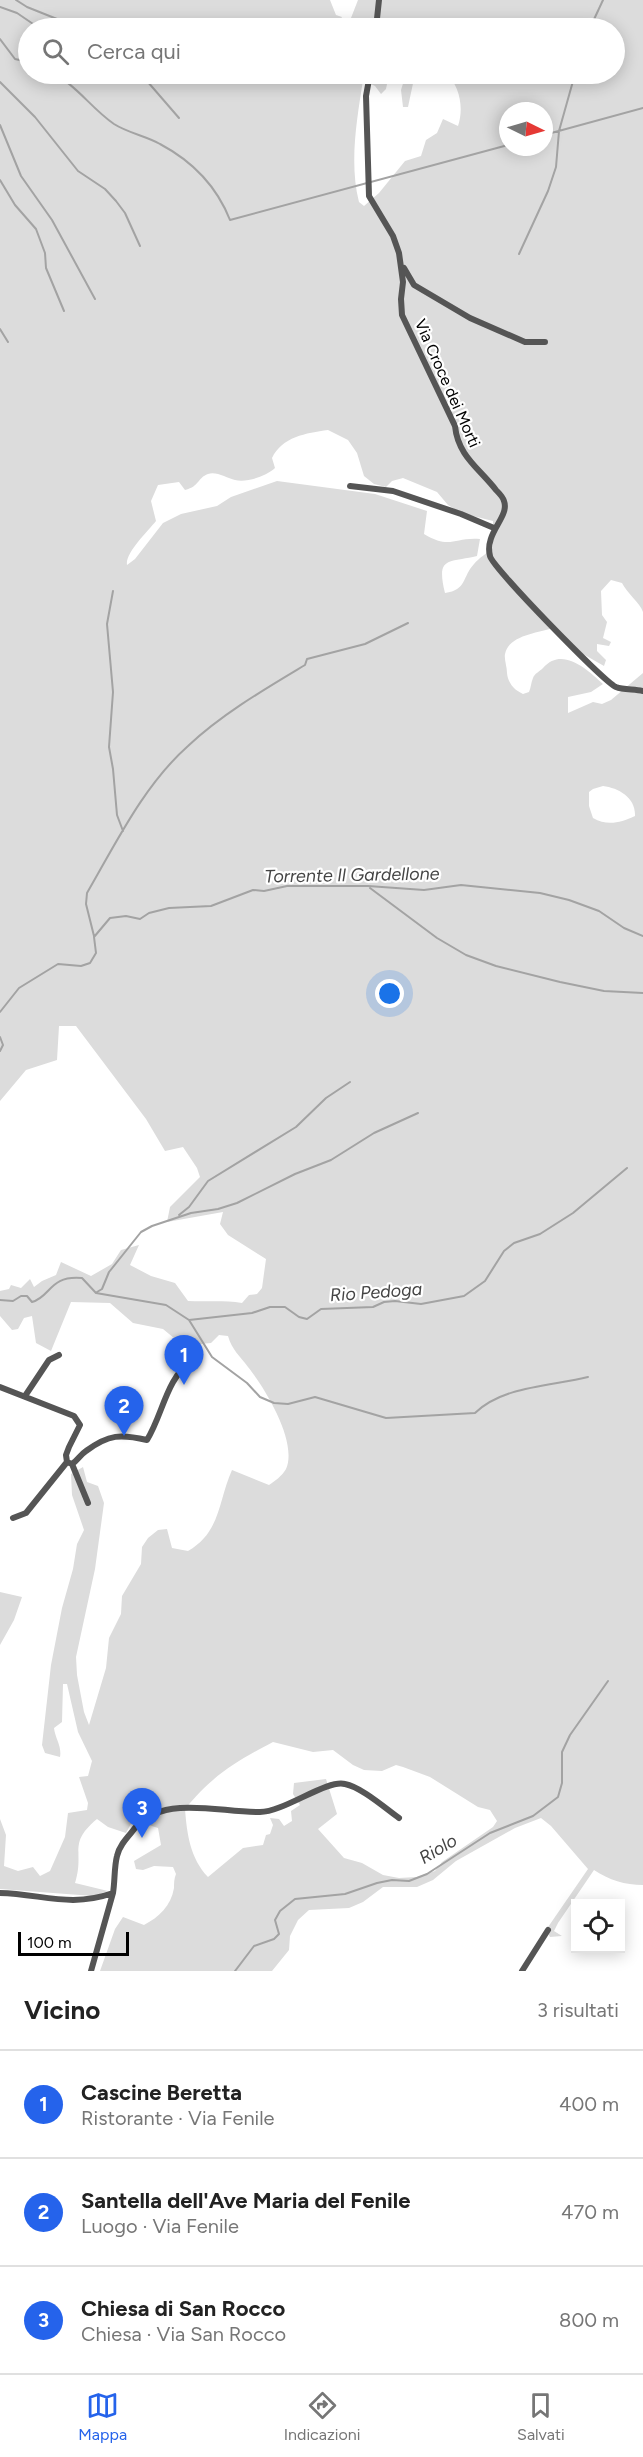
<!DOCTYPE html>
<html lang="it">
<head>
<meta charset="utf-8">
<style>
  :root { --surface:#fff; --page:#f6f6f6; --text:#222; --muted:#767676; --line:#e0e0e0; --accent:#2563eb }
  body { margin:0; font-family:Figtree,sans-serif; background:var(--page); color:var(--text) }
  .controls { position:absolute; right:18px; bottom:18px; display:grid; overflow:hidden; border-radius:0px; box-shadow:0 3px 15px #0003 }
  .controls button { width:54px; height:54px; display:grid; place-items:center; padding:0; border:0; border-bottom:2px solid var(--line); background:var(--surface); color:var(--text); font:30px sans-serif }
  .compass { position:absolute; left:499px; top:102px; width:54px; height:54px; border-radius:50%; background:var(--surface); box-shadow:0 3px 15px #0003; rotate:95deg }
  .scale { position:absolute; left:18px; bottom:15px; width:111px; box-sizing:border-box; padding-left:6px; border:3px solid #000; border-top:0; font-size:16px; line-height:21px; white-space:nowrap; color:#000; -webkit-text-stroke:4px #fff; paint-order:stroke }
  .you { position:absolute; left:390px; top:994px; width:21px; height:21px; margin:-15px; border:4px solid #fff; border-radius:50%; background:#1a73e8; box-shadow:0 0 0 9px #1a73e833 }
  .badge { display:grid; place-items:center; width:39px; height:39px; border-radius:50%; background:var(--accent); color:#fff; font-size:20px; font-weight:700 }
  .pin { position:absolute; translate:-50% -50px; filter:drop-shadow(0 2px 3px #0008) }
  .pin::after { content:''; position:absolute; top:32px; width:21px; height:18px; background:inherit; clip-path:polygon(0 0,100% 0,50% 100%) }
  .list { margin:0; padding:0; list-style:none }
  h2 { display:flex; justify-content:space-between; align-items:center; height:78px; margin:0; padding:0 24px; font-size:26px }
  h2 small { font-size:20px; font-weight:400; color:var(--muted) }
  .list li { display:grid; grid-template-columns:39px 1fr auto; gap:18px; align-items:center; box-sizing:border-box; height:108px; padding:0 24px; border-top:2px solid var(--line) }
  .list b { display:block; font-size:22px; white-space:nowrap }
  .list p { margin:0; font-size:20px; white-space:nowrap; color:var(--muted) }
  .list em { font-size:20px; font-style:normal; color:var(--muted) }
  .icon { flex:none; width:33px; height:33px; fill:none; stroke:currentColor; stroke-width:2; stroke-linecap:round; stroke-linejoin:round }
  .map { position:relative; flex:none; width:643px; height:1971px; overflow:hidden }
  .search { position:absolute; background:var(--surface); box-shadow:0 3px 15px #0003; left:18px; right:18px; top:18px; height:66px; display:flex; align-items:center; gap:15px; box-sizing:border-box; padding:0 21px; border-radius:33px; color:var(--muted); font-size:22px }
  .sheet { height:402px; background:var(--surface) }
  nav { display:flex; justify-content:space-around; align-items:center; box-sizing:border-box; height:84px; border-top:2px solid var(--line); background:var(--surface); font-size:16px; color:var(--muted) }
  nav a { display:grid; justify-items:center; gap:3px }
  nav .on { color:var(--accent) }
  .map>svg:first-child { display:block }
  .green { fill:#dcdcdc; fill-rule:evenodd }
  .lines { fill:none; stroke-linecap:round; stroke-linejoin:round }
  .stream { stroke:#a3a3a3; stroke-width:2 }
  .street { stroke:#555; stroke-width:6 }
  .labels { text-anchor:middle; stroke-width:4.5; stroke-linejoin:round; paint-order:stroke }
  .street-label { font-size:16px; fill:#000; stroke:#fff }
  .water-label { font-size:18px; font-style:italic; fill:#444; stroke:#fff }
</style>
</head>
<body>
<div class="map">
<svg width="643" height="1971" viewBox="0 0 643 1971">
  <rect width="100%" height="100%" fill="#fff"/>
  <path class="green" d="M 0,0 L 330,0 L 336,15 L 342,17 L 336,28 L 28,28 L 28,74 L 389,74 L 386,89 L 381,94 L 375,86 L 363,80 C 357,119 349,163 359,202 L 364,206 L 379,193 L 405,161 L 421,156 L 426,140 L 437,133 L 443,119 L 458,126 C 464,109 460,85 446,74 L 614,74 L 614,28 L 353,28 L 351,18 L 358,0 L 643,0 L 643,612 C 640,603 627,593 622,583 L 611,580 L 601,591 L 602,615 L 607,622 L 603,638 L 611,642 L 609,646 L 597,644 L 597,651 L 606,660 L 604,666 L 583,654 L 553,628 C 538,633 509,635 505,654 C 504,659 507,667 507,673 C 508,683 514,690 523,694 L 529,692 C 531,687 531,683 533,678 C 534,674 540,671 543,668 C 562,646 587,669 603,684 L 591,692 L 568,697 L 568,713 L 593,702 L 602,704 L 611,700 L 643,673 L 643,1885 C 625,1885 609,1880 594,1870 L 558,1923 L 554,1931 L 562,1936 L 550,1937 L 546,1930 L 588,1869 L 551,1826 L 541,1818 L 515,1828 L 456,1861 L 433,1880 L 417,1887 L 383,1887 L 363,1902 L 349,1908 L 309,1910 L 298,1920 L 290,1936 L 289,1950 L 272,1971 L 100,1971 L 115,1929 L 123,1917 L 144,1925 C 159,1917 171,1906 174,1888 C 174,1883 174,1879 176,1874 L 173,1867 L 154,1866 L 143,1870 L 136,1869 L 134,1861 L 161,1845 L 158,1828 L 133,1820 L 126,1833 L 108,1827 L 97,1819 C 67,1844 85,1851 75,1883 L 108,1891 L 93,1896 L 0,1889 L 0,1819 L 6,1835 L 4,1866 L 18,1871 L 33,1867 L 40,1876 L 50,1871 L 65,1837 L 68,1813 L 87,1810 L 88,1803 L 79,1777 L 88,1776 L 92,1761 L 78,1732 L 67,1684 L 63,1684 L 62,1722 L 54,1728 C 55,1738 62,1746 60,1757 L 45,1753 L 42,1745 L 51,1665 L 62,1608 L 73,1569 L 77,1544 L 84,1530 L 72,1495 L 71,1474 L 83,1467 L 87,1482 L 98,1486 L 104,1503 L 95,1569 L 76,1657 L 77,1675 L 84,1712 L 89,1725 L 106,1668 L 109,1638 L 121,1614 L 122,1596 L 141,1564 L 142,1547 L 148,1538 L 158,1530 L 167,1529 L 172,1548 L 188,1551 C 221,1532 218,1501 232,1470 L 269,1485 C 275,1481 282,1476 286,1469 C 298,1442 265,1388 248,1367 C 240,1356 232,1350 228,1336 L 219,1335 L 211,1343 L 190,1345 L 180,1343 L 163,1329 L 133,1323 L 110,1303 L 71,1302 L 51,1351 L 36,1343 L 32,1316 L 24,1318 L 18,1329 L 12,1330 L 0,1316 L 0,1291 L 9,1289 L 11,1285 L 21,1288 L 30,1279 L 34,1287 L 42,1281 L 56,1275 L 61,1262 L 91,1276 L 112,1264 L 121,1250 L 139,1245 L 130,1265 L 151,1276 L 175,1283 L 188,1301 C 207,1302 224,1300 242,1303 L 249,1295 L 257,1294 L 262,1288 L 266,1259 L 228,1235 L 220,1224 L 223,1212 L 167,1222 L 170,1207 L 200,1177 L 197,1168 L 183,1147 L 165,1151 L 146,1119 L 76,1026 L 59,1026 L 57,1060 L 26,1070 L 0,1101 ZM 508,111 L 544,111 L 544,147 L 508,147 ZM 328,430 L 348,440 L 357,453 L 364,476 L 374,484 L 386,487 L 392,481 L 403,478 L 437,492 L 448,505 L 461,513 L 493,521 L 493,548 C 487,553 479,558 474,564 C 462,577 467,590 445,593 C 436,556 448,563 477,556 L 480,539 C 453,537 451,550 424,534 L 427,511 L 375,494 L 277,481 L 231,497 L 217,506 L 181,514 L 163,523 L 135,559 L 127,565 C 125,553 148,531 156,521 L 151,501 L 158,485 L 179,482 L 185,490 C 200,486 197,478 208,474 C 216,471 227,478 235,480 C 247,483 266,476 275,468 L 272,458 C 282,437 306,433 328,430 ZM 603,786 C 619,788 636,798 635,816 C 620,823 607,826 593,818 L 589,806 L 589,792 L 593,789 ZM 273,1742 L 313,1752 L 333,1750 L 353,1765 L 364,1770 L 382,1771 L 396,1765 L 403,1767 L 430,1777 L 478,1807 L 490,1810 L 497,1821 L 493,1827 L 442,1862 L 435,1871 L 417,1877 L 399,1878 L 383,1875 L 362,1863 L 344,1858 L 318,1829 L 337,1814 L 326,1779 L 294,1783 L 293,1794 L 300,1805 L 291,1811 L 292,1821 L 284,1826 L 279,1819 L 270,1818 L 273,1825 L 270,1834 L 266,1835 L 263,1845 L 243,1848 L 208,1877 C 190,1858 187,1834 185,1809 C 213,1775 235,1762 273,1742 Z
    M 406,74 L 415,74 L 408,107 L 403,107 L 401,90 Z
    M 0,1592 L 22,1597 L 14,1620 L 0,1645 Z"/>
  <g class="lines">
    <path class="stream" d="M 16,0 L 27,7 L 62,21 L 90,28
      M 0,7 L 17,13 L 39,28
      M 590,28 L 603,0
      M 0,39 L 15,59 L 28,62
      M 55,74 C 77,86 92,109 114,124 C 128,133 146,136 160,144 C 192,161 217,187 230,220 L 508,145
      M 133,74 L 147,81 L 179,118
      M 0,82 L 35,117 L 78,171 L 105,189 L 116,201 L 125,213 L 140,246
      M 0,125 L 21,176 L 52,220 L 95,299
      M 544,135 L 643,108
      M 0,180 L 15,205 L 36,229 L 45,253 L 46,268 L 64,311
      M 519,254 L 548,191 L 556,167 L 559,131 L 575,74
      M 0,329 L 8,342
      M 113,591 L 107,624 L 113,692 L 109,747 L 113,769 L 117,815 L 123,831
      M 370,888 L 437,938 L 466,955 L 496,966 L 560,982 L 604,991 L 643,993
      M 94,936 L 86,904 L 87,893 C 116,843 144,785 188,746 C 222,714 265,689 305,665 L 307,659 L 365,644 L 408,623
      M 0,1012 L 19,988 L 58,964 L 81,966 L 90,963 L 96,953 L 94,937 L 110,918 L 126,916 L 140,919 L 149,913 L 169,908 L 211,906 L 253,890 L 264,891 L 287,886 L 368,886 L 424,890 L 461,885 L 540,893 L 569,900 L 599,911 L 624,928 L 643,936
      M 0,1037 L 3,1045 L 0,1051
      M 179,1215 L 189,1207 L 208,1181 L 296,1127 L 326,1098 L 350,1082
      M 97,1292 L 102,1289 L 109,1272 L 141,1232 L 152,1226 L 191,1213 L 218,1209 L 237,1203 L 295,1174 L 331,1160 L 374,1133 L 418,1113
      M 0,1300 L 13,1301 L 21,1296 L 27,1296 L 32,1302 C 51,1297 49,1275 82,1278 L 96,1293 L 166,1305 L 189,1320 L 252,1313 L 270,1307 L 285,1307 L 299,1317 L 307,1319 L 321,1309 L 373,1307 L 384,1302 L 395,1301 L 421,1304 L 464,1296 L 485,1281 L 504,1251 L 514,1243 L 540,1234 L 573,1213 L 627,1168
      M 189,1320 L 212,1357 L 247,1383 L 260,1397 L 274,1403 L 288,1404 L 315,1397 L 386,1418 L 475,1413 C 503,1386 551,1386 588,1377
      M 235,1971 L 254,1946 L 274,1939 L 279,1934 L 275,1920 L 280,1911 L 295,1899 L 345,1894 L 377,1883 L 392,1880 L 409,1881 L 427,1874 L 490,1833 L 533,1816 L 558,1797 L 562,1783 L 562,1752 L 570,1735 L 608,1681"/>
    <path class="street" d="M 376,28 L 379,0
      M 370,74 L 366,96 L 369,196 L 393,236 L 399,253 L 403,282 L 401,299 L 402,315 L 455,426 C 458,456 479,468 496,490 C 499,493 503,497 504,501 C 510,517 484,533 490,556 C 492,567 603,681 616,687 C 623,690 635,689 643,691
      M 404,268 L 414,285 L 470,318 L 525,342 L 545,342
      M 350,486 L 393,491 L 461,514 L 494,528
      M 0,1387 L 74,1416 L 80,1425 L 69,1447 L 66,1455 L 67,1462 L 72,1464 C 78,1460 80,1455 86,1451 C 109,1434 121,1434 147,1440 C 163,1414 166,1379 192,1360
      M 25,1396 L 49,1360 L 59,1355
      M 72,1464 L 88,1503
      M 13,1518 L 26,1513 L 67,1462
      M 0,1893 C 42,1894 70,1908 113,1893 C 115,1881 114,1868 117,1856 C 119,1847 125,1840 131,1833 C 159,1792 218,1813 260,1812 C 284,1812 327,1779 345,1784 C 361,1787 385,1808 399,1818
      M 91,1971 L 113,1893
      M 522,1971 L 548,1930"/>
  </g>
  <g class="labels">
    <g class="street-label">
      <text transform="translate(448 383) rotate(66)" y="6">Via Croce dei Morti</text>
    </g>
    <g class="water-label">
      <text transform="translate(352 875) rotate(-1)" y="6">Torrente Il Gardellone</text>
      <text transform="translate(376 1292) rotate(-4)" y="6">Rio Pedoga</text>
      <text transform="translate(438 1849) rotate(-31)" y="6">Riolo</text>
    </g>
  </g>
</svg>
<div class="controls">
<button><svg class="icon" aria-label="locate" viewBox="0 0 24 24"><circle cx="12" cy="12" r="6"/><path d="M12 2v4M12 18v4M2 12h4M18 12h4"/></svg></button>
</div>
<svg class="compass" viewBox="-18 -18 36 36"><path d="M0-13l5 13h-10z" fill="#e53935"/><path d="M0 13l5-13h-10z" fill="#767676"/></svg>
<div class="scale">100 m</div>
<div class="you"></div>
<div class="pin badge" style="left:184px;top:1385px">1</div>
<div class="pin badge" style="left:124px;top:1436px">2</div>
<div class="pin badge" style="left:142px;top:1838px">3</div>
<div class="search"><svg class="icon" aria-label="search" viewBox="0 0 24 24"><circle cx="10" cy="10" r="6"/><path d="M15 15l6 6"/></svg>Cerca qui</div>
</div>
<section class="sheet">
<h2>Vicino<small>3 risultati</small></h2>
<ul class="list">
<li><span class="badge">1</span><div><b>Cascine Beretta</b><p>Ristorante · Via Fenile</p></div><em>400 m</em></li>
<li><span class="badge">2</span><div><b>Santella dell'Ave Maria del Fenile</b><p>Luogo · Via Fenile</p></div><em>470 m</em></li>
<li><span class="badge">3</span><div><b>Chiesa di San Rocco</b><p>Chiesa · Via San Rocco</p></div><em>800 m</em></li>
</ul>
</section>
<nav>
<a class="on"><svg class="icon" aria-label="map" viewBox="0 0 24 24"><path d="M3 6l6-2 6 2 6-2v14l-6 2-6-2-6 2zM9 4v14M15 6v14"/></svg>Mappa</a>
<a><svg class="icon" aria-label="directions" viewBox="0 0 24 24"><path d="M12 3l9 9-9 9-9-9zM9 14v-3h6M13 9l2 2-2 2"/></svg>Indicazioni</a>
<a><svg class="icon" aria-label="saved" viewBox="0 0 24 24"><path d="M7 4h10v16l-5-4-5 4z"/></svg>Salvati</a>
</nav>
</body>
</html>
